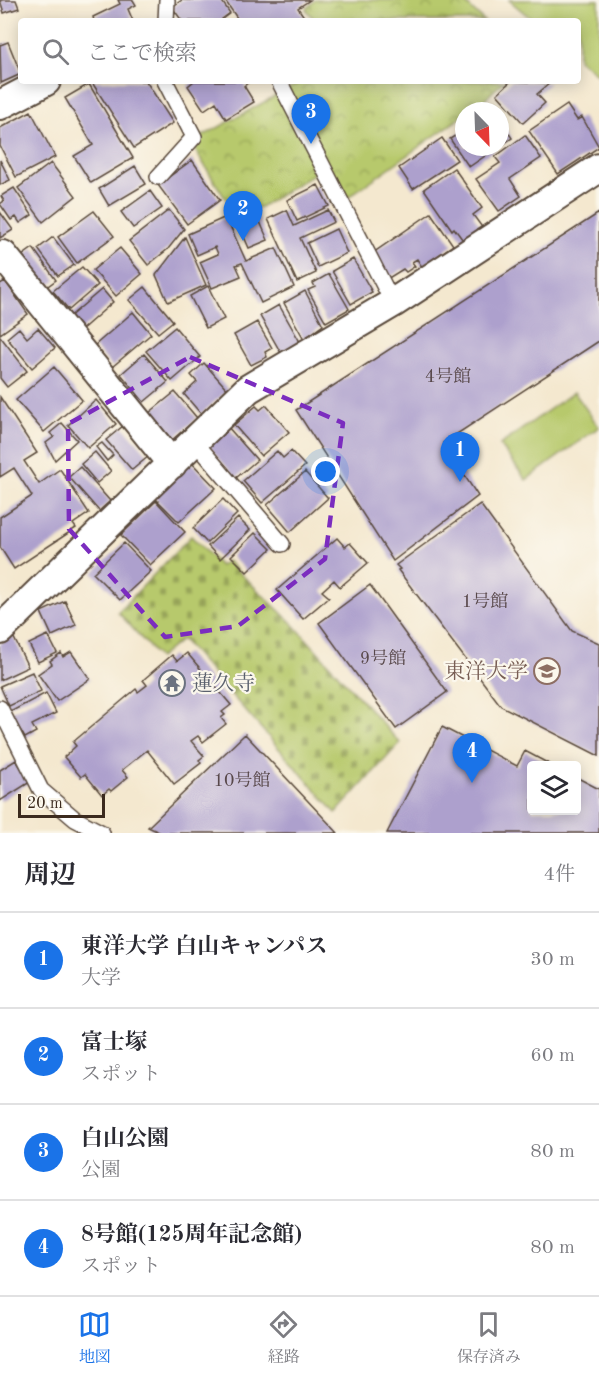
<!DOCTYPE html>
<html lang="ja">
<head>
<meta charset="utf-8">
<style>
  :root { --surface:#fff; --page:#f7f7f7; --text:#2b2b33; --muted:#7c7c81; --line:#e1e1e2; --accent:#1a73e8 }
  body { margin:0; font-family:"Old Standard TT","Noto Serif JP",serif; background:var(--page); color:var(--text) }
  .controls { position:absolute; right:18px; bottom:18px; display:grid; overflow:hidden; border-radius:6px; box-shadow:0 3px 15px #0003 }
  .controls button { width:54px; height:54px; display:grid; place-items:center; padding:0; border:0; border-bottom:2px solid var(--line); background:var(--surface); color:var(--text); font:30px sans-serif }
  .compass { position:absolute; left:455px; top:102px; width:54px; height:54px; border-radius:50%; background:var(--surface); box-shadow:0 3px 15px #0003; rotate:157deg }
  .scale { position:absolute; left:18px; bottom:15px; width:87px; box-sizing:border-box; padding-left:6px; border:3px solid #3b2a1e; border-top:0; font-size:16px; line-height:21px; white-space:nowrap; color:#3b2a1e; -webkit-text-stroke:4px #fbf7ec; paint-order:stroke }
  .you { position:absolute; left:326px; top:472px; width:21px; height:21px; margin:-15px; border:4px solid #fff; border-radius:50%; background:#1a73e8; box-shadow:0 0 0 9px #1a73e833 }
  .badge { display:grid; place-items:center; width:39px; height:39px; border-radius:50%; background:var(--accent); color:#fff; font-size:20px; font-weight:700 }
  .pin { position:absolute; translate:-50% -50px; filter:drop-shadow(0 2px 3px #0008) }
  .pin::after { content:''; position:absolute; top:32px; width:21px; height:18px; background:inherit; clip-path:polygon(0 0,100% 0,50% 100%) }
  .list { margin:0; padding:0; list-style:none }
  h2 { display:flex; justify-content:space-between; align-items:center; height:78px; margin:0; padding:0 24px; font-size:26px }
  h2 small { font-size:20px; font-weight:400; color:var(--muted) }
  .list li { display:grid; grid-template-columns:39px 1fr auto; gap:18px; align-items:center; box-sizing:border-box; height:96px; padding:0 24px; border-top:2px solid var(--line) }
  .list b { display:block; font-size:22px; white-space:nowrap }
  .list p { margin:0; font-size:20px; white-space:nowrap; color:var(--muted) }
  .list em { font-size:20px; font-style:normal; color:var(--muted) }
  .icon { flex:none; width:33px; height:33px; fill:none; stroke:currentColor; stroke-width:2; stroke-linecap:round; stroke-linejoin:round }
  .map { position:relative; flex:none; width:599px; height:833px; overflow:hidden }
  .search { position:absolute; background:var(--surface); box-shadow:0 3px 15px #0003; left:18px; right:18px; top:18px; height:66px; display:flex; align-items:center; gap:15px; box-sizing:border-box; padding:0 21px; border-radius:6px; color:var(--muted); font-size:22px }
  .sheet { height:462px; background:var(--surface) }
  nav { display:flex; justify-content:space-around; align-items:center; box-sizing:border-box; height:84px; border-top:2px solid var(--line); background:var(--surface); font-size:16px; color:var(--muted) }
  nav a { display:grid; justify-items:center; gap:3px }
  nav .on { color:var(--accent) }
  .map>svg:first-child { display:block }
  .green { fill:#b7c96c; stroke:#797a45; stroke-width:1.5 }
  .cemetery { fill:url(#cemetery-stones); stroke:#797a45; stroke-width:1.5 }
  .park { fill:url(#park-crowns); stroke:#797a45; stroke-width:1.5 }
  .building { fill:#ada0cd }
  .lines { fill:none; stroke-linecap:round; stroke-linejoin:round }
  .service-casing { stroke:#574639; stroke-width:18 }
  .minor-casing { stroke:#574639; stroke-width:32 }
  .service { stroke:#fff; stroke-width:15 }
  .minor { stroke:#fff; stroke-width:28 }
  .marked { fill:none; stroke:#7b2cbf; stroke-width:4.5; stroke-dasharray:12 8; stroke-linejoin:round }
  .labels { text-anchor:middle; stroke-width:4.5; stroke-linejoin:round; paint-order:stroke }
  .number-label { font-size:18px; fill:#58484a }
  .education-label { font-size:21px; fill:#785e54; stroke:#fbf7ec; text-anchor:end }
  .worship-label { font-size:21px; fill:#5b616d; stroke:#fbf7ec; text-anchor:start }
</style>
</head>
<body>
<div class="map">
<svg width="599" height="833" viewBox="0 0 599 833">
  <defs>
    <pattern id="cemetery-stones" width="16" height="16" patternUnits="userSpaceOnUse" patternTransform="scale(1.5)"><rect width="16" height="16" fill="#b7c96c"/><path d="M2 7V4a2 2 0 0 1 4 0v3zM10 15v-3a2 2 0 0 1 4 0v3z" fill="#96a358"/></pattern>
    <pattern id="park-crowns" width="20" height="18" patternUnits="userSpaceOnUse" patternTransform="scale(1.5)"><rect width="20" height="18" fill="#b7c96c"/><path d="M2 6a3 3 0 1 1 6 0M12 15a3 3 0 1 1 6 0" fill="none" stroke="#96a358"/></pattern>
  </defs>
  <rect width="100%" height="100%" fill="#fbf7ec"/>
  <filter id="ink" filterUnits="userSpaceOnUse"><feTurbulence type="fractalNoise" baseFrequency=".0167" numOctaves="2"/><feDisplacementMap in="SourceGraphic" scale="12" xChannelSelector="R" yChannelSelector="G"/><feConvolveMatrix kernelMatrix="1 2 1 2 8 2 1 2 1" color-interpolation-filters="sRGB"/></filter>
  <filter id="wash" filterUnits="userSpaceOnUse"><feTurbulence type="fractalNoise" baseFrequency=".008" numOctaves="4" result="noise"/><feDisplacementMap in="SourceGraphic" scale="24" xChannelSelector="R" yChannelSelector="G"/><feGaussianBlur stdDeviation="1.35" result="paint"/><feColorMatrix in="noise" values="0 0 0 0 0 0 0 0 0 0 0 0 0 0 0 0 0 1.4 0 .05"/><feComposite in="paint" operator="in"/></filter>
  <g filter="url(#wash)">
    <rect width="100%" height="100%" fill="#f4e8cf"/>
    <path class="green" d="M 509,0 L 599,0 L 599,76 L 578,59 L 578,21 L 534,21 Z
      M 574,392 L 599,427 L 526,480 L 500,445 Z"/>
    <path class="cemetery" d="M 191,536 L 220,566 L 227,561 L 292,623 L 400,743 L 336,813 L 182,639 L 159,658 L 118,612 Z"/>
    <path class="park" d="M 315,0 L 462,0 L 484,21 L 315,21 L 306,9 Z
      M 302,81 L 504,81 L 475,108 L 464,111 L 464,115 L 341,202 L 324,167 L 261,207 L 237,211 L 223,195 L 195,150 L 201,137 Z"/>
    <g id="blocks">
      <path class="building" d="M 0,0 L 16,0 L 19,8 L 4,13 Z
        M 118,0 L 133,0 L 136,5 L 128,9 L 133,21 L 94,21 L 93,17 L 120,4 Z
        M 182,0 L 221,0 L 230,13 L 222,19 L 224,21 L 182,21 L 172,7 Z
        M 229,0 L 310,0 L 298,8 L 307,21 L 239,21 L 226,2 Z
        M 8,42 L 21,74 L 1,83 L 0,45 Z
        M 91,81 L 146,81 L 173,123 L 134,148 Z
        M 194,81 L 250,81 L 244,86 L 254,102 L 226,119 L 216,102 L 204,110 L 188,86 Z
        M 511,81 L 550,83 L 537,94 L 545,103 L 523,123 L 497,94 Z
        M 89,84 L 133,158 L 91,183 L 74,156 L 93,145 L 65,98 Z
        M 567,105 L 577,120 L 582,117 L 599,147 L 558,174 L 529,131 Z
        M 31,111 L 55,157 L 16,177 L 0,146 L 0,128 Z
        M 500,120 L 512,138 L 500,146 Z
        M 464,130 L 464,147 L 498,147 L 469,167 L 450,139 Z
        M 525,135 L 541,158 L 510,179 L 521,196 L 499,211 L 476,179 L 500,163 L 495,157 Z
        M 442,138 L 457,160 L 413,189 L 399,168 Z
        M 0,160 L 10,180 L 0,185 Z
        M 192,160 L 220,200 L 187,224 L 158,185 Z
        M 51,163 L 76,196 L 43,222 L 18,188 Z
        M 135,166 L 146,184 L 109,206 L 99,189 Z
        M 454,168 L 482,208 L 473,215 L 484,230 L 465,243 L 454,228 L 452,230 L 424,189 Z
        M 318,185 L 329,206 L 297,221 L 287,200 Z
        M 14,188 L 32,215 L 20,223 L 16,217 L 11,220 L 0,204 L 4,201 L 1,196 Z
        M 150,191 L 162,208 L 133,228 L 121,212 Z
        M 169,210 L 184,229 L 168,249 L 148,265 L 129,241 Z
        M 287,210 L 294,226 L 328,210 L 334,222 L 300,238 L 316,273 L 297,282 L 268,219 Z
        M 94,211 L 114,236 L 77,263 L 58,237 Z
        M 0,212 L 13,230 L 0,238 Z
        M 431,213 L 453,245 L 422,267 L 417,259 L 412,262 L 415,266 L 406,272 L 403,269 L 387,279 L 370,255 Z
        M 599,213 L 599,341 L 443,443 L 478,496 L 393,561 L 296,410 Z
        M 257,215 L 268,240 L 249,248 L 238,223 Z
        M 226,217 L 246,261 L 276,248 L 294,287 L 261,303 L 242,263 L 236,265 L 241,276 L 212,288 L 200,262 L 218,254 L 215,247 L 197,255 L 188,234 Z
        M 336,229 L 347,253 L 318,267 L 307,243 Z
        M 53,237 L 74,265 L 58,276 L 38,249 Z
        M 185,237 L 206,285 L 168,302 L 156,275 Z
        M 33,248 L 56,280 L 41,291 L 18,259 Z
        M 120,248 L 142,274 L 116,296 L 93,270 Z
        M 353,259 L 372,292 L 351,304 L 332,271 Z
        M 82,267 L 98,285 L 69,310 L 53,291 Z
        M 329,274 L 349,309 L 326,322 L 308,290 L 315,287 L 313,283 Z
        M 5,281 L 28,314 L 0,334 L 0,284 Z
        M 208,286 L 224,319 L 206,328 L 190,296 Z
        M 145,287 L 173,321 L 158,333 L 129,300 Z
        M 102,289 L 113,302 L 79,332 L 67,319 Z
        M 305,291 L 323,325 L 304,339 L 284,303 Z
        M 279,305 L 300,342 L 281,353 L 260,316 Z
        M 133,312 L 151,334 L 112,367 L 94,346 Z
        M 257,322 L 272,348 L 265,352 L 267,357 L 251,365 L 234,335 Z
        M 175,327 L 200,357 L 172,381 L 146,351 Z
        M 19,328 L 27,338 L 38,328 L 55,348 L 32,368 L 7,338 Z
        M 0,336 L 27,371 L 7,387 L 0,378 Z
        M 144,354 L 168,382 L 144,402 L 121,374 Z
        M 204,363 L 228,390 L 201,414 L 184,394 L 197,382 L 191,375 Z
        M 54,367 L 82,400 L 44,432 L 16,400 Z
        M 175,392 L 197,418 L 172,440 L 149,413 Z
        M 0,397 L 37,453 L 24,461 L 39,484 L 60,469 L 89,513 L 73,524 L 76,528 L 14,569 L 0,547 L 0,517 L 32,496 L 14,468 L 0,477 Z
        M 96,400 L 116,424 L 88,448 L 68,425 Z
        M 266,405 L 289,432 L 261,456 L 234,425 L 256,406 L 260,410 Z
        M 62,423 L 77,440 L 55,460 L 46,443 L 54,437 L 50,433 Z
        M 123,426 L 149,456 L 132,470 L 106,440 Z
        M 227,426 L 257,460 L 236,478 L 207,444 Z
        M 102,443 L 113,455 L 107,461 L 96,447 Z
        M 277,451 L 283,458 L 291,451 L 305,466 L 262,503 L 243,481 Z
        M 95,452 L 111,471 L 97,483 L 81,464 Z
        M 190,461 L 216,488 L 179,522 L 154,497 Z
        M 80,467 L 110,501 L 99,511 L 69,477 Z
        M 305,472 L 328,498 L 290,532 L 267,505 Z
        M 223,499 L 237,514 L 207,543 L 193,528 Z
        M 156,501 L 185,532 L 150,565 L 121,535 Z
        M 480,504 L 572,631 L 599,643 L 599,756 L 501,706 L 398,570 L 400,569 L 396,565 Z
        M 238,518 L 250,530 L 220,559 L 208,546 Z
        M 255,533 L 271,549 L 247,572 L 231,556 Z
        M 337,538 L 345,547 L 350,543 L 368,563 L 340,587 L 334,580 L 322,591 L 329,597 L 303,619 L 277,590 Z
        M 124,543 L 151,571 L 120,600 L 93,573 Z
        M 370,585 L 447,692 L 396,729 L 319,623 Z
        M 65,601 L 76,625 L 52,636 L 41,612 Z
        M 12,634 L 28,667 L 0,680 L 0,644 Z
        M 48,635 L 57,653 L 38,662 L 29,644 Z
        M 71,652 L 90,679 L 57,701 L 38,674 L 52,664 L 50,661 L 61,653 L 63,657 Z
        M 187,653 L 231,705 L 222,712 L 225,715 L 221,718 L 226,724 L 203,742 L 198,736 L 191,741 L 204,756 L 199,760 L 201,763 L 174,784 L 147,750 L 122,770 L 128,777 L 111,791 L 109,789 L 102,795 L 85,774 L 81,777 L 64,757 L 76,746 L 73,742 L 136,689 L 138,692 L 147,685 L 143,680 L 172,655 L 177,661 Z
        M 32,672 L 41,691 L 9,706 L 0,686 Z
        M 46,693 L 56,713 L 32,725 L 36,732 L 25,738 L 10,712 Z
        M 442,727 L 517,766 L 525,751 L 553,766 L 532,766 L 532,810 L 576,810 L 576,777 L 599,789 L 599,833 L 387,833 Z
        M 245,734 L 338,833 L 161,833 L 148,827 Z
        M 16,760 L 30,782 L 0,801 L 0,770 Z"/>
    </g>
  </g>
  <g filter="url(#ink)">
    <use href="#blocks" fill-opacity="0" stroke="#574639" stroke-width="1.5"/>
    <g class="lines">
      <defs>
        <path id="service" d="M 166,21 L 167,0
          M 279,81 L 393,303
          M 158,177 L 194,137 L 165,81
          M 195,442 L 282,544
          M 0,708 L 41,790 L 75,819 L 102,833"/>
        <path id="minor" d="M 0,105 L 46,81
          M 0,257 L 3,255 L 172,464
          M 0,630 L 248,389 L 393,303 L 599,168"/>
      </defs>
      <use href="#service" class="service-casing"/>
      <use href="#minor" class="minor-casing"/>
      <use href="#service" class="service"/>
      <use href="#minor" class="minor"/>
    </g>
  </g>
  <path class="marked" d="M 190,357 L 343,423 L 325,559 L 238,626 L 165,637 L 69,529 L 68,424 Z"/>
  <defs>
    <symbol id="university-ring" viewBox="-11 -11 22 22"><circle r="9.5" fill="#fbf7ec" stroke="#8d6e63" stroke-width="1.5"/><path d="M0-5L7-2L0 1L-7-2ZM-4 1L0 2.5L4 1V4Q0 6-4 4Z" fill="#8d6e63"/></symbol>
    <symbol id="temple-ring" viewBox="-11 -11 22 22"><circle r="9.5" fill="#fbf7ec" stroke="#6b7280" stroke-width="1.5"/><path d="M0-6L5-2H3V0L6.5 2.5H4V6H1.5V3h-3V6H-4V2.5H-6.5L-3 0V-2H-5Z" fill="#6b7280"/></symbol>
  </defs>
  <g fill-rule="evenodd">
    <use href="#university-ring" x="532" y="656" width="30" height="30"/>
    <use href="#temple-ring" x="157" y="668" width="30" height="30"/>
  </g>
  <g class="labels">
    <g class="number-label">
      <text x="448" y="382">4号館</text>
      <text x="485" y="607">1号館</text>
      <text x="383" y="664">9号館</text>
      <text x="242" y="786">10号館</text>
    </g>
    <g class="education-label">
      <text x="528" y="678">東洋大学</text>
    </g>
    <g class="worship-label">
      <text x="192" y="690">蓮久寺</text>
    </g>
  </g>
</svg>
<div class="controls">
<button><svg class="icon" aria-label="layers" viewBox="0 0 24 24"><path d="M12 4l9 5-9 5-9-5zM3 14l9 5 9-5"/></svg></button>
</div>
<svg class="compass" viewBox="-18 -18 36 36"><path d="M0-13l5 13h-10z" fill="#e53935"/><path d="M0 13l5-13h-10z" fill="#7c7c81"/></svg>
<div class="scale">20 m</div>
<div class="you"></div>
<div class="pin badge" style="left:460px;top:482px">1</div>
<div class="pin badge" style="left:243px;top:241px">2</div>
<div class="pin badge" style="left:311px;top:144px">3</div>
<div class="pin badge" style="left:472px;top:783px">4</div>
<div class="search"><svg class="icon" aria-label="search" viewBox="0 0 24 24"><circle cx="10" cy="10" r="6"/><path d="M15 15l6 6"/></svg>ここで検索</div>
</div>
<section class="sheet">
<h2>周辺<small>4件</small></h2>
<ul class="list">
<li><span class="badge">1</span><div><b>東洋大学 白山キャンパス</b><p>大学</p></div><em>30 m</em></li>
<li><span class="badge">2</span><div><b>富士塚</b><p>スポット</p></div><em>60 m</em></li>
<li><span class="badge">3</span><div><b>白山公園</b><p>公園</p></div><em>80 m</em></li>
<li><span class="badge">4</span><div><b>8号館(125周年記念館)</b><p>スポット</p></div><em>80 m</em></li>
</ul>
</section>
<nav>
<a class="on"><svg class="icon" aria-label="map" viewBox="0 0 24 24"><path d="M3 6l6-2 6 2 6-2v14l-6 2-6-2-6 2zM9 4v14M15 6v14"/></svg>地図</a>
<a><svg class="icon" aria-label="directions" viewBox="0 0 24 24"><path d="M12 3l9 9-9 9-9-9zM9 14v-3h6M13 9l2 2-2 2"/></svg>経路</a>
<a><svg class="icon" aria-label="saved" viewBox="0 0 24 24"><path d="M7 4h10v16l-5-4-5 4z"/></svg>保存済み</a>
</nav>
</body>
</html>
